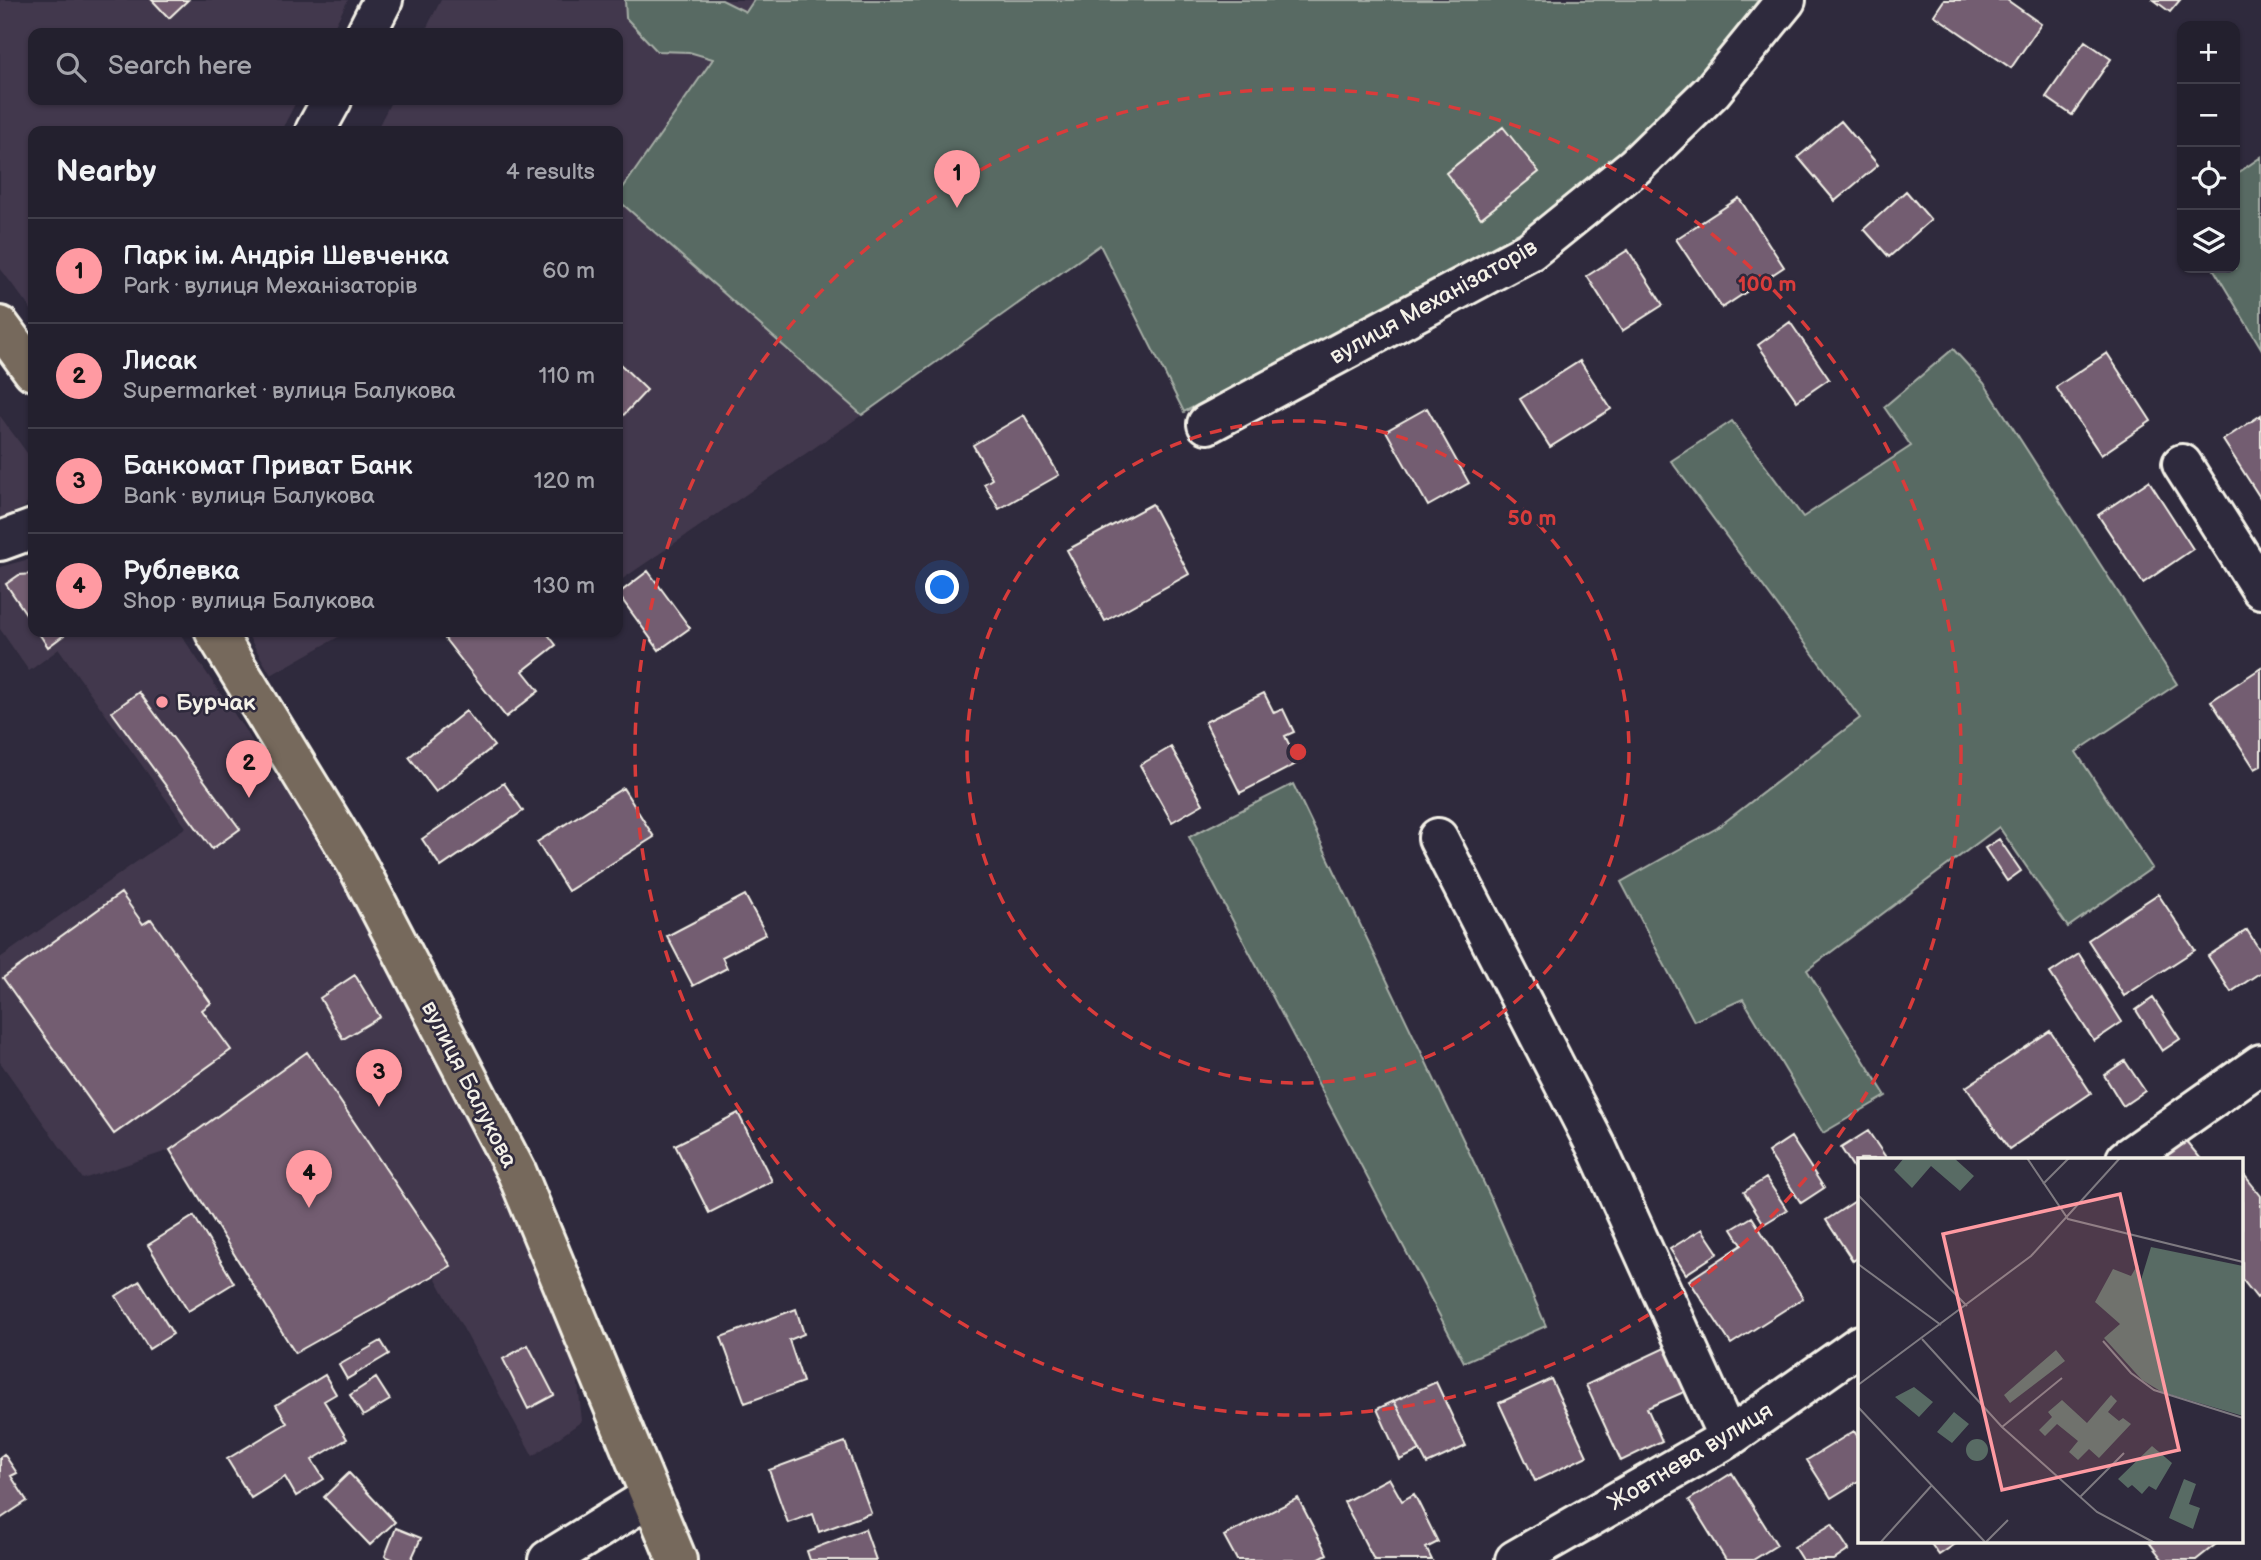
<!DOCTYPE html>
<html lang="en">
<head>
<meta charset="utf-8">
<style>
  :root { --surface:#23202e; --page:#2b2836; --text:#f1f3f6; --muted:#a3a3aa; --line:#403e4a; --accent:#ff9aa2 }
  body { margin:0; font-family:"Balsamiq Sans",sans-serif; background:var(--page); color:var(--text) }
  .controls { position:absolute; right:21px; top:21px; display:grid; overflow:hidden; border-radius:14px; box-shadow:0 2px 5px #0004 }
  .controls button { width:63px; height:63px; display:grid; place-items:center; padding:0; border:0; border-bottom:2px solid var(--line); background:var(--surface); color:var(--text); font:35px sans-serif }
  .you { position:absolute; left:943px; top:588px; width:24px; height:24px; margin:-18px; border:5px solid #fff; border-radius:50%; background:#1a73e8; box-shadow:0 0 0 10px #1a73e833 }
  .badge { display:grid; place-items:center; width:46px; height:46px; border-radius:50%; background:var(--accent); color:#111; font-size:23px; font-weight:700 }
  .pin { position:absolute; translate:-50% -58px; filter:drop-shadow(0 2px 4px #0008) }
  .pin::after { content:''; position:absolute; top:37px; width:24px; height:21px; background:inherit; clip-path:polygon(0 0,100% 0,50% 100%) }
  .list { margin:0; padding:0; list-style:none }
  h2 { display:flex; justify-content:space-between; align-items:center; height:91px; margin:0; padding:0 28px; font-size:30px }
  h2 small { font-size:23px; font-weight:400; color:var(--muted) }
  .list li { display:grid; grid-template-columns:46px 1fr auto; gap:21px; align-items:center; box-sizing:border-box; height:105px; padding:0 28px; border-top:2px solid var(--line) }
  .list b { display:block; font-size:26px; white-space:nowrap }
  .list p { margin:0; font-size:23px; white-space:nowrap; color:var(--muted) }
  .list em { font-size:23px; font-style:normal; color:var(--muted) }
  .icon { flex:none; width:38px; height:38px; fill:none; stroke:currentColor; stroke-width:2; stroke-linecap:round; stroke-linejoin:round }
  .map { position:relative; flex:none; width:2261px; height:1560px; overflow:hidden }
  .search { position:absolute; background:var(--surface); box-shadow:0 2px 5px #0004; left:28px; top:28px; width:595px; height:77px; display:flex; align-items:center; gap:18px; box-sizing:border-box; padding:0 24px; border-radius:14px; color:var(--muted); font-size:26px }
  .panel { position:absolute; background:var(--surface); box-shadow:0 2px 5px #0004; left:28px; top:126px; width:595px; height:511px; border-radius:14px }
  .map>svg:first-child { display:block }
  .built { fill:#43394d }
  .green { fill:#586b64; stroke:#a6aea6; stroke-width:2 }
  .building { fill:#735d71; stroke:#f4f1e8; stroke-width:2 }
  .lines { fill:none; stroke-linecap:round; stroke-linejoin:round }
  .minor-casing { stroke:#f4f1e8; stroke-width:44 }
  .major-casing { stroke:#f4f1e8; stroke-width:44 }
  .minor { stroke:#2f2a3d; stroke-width:38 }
  .major { stroke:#76695c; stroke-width:38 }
  .ring { fill:none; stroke:#d93c3b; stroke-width:3.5; stroke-dasharray:12 9 }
  .poi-dot { fill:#ff9aa2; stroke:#2f2a3d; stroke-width:2.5 }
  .labels { text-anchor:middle; stroke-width:5; stroke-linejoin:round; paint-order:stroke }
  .street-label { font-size:23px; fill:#f4f1e8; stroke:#2f2a3d }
  .poi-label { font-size:23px; font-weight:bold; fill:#f4f1e8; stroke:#2f2a3d; text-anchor:start }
  .inset-road { fill:none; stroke:#7e7a81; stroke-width:2 }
  .view { fill:#ff9aa2; fill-opacity:0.15; stroke:#ff9aa2; stroke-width:3.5 }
  .inset-edge { fill:none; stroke:#f4f1e8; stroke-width:3.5 }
  .centre { fill:#d93c3b; stroke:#2f2a3d; stroke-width:3.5 }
  .ring-label { font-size:21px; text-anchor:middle; font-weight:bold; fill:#d93c3b; stroke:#2f2a3d; stroke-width:5; stroke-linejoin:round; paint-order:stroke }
</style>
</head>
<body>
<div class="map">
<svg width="2261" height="1560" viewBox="0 0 2261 1560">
  <rect width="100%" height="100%" fill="#2f2a3d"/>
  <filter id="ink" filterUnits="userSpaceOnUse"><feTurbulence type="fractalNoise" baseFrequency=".0143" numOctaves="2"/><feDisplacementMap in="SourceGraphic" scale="14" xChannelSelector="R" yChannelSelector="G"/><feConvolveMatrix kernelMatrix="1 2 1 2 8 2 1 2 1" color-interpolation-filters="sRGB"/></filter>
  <g filter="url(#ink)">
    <path class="built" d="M 0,0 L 348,0 L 331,33 L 33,33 L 33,100 L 297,100 L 281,131 L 33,131 L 33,312 L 0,268 Z
      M 441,0 L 754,0 L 618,195 L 618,131 L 376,131 L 392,100 L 618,100 L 618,33 L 424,33 Z
      M 618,200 L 862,415 L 618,582 Z
      M 0,416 L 30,457 L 33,467 L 33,491 L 25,507 L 0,518 Z
      M 33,558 L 33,632 L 179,632 L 342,874 L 500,1183 L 576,1366 L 582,1421 L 533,1456 L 434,1275 L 295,1353 L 170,1150 L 83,1179 L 0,1062 L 0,958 L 186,827 L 59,649 L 29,671 L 0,629 L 0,567 Z
      M 246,632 L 347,632 L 271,675 Z"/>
    <path class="green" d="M 625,0 L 722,0 L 746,12 L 754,0 L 1758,0 L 1703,80 L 1549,216 L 1497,249 L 1184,412 L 1100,245 L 862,415 L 618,200 L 618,195 L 713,59 L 689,52 L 657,51 L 626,18 Z
      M 2261,157 L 2261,348 L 2213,268 L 2235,268 L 2235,175 Z
      M 1953,349 L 1984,383 L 2177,684 L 2076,752 L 2152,868 L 2068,927 L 1999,827 L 1807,970 L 1886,1096 L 1823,1133 L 1743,999 L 1694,1021 L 1621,882 L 1717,828 L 1860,718 L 1671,461 L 1732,421 L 1803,517 L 1911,446 L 1884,407 Z
      M 1293,784 L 1490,1196 L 1546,1326 L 1464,1362 L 1189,837 Z"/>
    <path class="building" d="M 152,0 L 188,0 L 169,18 Z
      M 1944,0 L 2007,0 L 2041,24 L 2011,68 L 1934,15 Z
      M 2154,0 L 2180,0 L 2170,12 Z
      M 2085,41 L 2111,59 L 2072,115 L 2046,97 Z
      M 1841,121 L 1878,165 L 1835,201 L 1798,157 Z
      M 1503,127 L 1539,172 L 1481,218 L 1446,173 Z
      M 1906,191 L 1931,220 L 1889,257 L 1864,229 Z
      M 1739,198 L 1784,267 L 1722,308 L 1676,239 Z
      M 1628,250 L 1663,305 L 1622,331 L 1587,276 Z
      M 1790,322 L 1829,379 L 1797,401 L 1758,345 Z
      M 2107,353 L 2151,421 L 2101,455 L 2056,387 Z
      M 1580,361 L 1611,409 L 1550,447 L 1520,399 Z
      M 618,362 L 647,390 L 618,421 Z
      M 1427,408 L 1469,483 L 1428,506 L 1386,431 Z
      M 1024,415 L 1059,475 L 999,509 L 984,484 L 992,479 L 973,445 Z
      M 2261,415 L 2261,499 L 2223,440 Z
      M 2149,481 L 2193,549 L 2143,583 L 2098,515 Z
      M 1152,504 L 1189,574 L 1105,621 L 1067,550 Z
      M 648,571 L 690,628 L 659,650 L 618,594 Z
      M 33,574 L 33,624 L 6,584 L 19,575 Z
      M 38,632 L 68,632 L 48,647 Z
      M 454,632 L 546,632 L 556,645 L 523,671 L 539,691 L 506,717 L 445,639 Z
      M 2261,668 L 2261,766 L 2255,769 L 2211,701 Z
      M 139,692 L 240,829 L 212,849 L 112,712 Z
      M 1264,693 L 1274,713 L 1283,709 L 1294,732 L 1285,736 L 1298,763 L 1240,793 L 1205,722 Z
      M 466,711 L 494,746 L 436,792 L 409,757 Z
      M 1171,747 L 1203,804 L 1172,822 L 1140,765 Z
      M 504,783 L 523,811 L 441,867 L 422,839 Z
      M 623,788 L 654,837 L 568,891 L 537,842 Z
      M 1999,839 L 2021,871 L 2007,881 L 1985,848 Z
      M 121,893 L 143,924 L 151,919 L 211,1003 L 202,1010 L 231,1050 L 114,1134 L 3,978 Z
      M 2158,894 L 2195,950 L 2124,996 L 2088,940 Z
      M 745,895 L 766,934 L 722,957 L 727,968 L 693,986 L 667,936 Z
      M 2247,930 L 2261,952 L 2261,972 L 2231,992 L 2208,956 Z
      M 2079,954 L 2122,1022 L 2094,1041 L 2050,973 Z
      M 355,975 L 380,1017 L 343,1039 L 320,998 Z
      M 2153,998 L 2180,1039 L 2162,1051 L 2136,1010 Z
      M 2050,1031 L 2091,1093 L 2009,1149 L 1966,1087 Z
      M 307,1052 L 451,1266 L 295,1353 L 170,1150 Z
      M 2125,1061 L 2145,1091 L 2123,1106 L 2104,1075 Z
      M 738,1113 L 772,1181 L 709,1213 L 675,1145 Z
      M 1868,1131 L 1887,1159 L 1860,1159 L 1860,1178 L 1841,1148 Z
      M 1791,1137 L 1824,1188 L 1801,1203 L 1768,1152 Z
      M 2186,1141 L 2201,1159 L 2162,1159 Z
      M 2242,1172 L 2261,1196 L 2261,1294 L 2257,1298 L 2242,1279 Z
      M 1766,1178 L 1787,1210 L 1764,1224 L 1744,1192 Z
      M 1860,1198 L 1860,1256 L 1853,1261 L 1826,1220 Z
      M 194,1216 L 234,1283 L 188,1311 L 148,1245 Z
      M 1752,1217 L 1803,1298 L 1731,1344 L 1689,1280 L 1742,1245 L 1732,1229 Z
      M 1702,1229 L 1718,1253 L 1686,1274 L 1670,1249 Z
      M 140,1281 L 173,1334 L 149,1349 L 116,1296 Z
      M 796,1309 L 804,1334 L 789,1340 L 803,1382 L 745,1403 L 721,1337 Z
      M 381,1341 L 389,1354 L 347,1379 L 339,1365 Z
      M 528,1345 L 554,1395 L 528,1409 L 503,1359 Z
      M 1671,1345 L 1691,1389 L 1647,1408 L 1662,1441 L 1621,1461 L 1586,1385 Z
      M 325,1375 L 336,1394 L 324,1401 L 347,1439 L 312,1460 L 324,1479 L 296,1496 L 285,1477 L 251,1498 L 227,1459 L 287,1423 L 276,1405 Z
      M 376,1378 L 390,1400 L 363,1416 L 350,1395 Z
      M 1551,1379 L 1587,1456 L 1535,1481 L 1499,1403 Z
      M 1436,1382 L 1466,1446 L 1427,1464 L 1394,1401 Z
      M 1394,1401 L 1420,1450 L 1400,1460 L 1377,1409 Z
      M 1854,1431 L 1860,1440 L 1860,1480 L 1831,1498 L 1807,1460 Z
      M 845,1442 L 871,1513 L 819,1532 L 813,1514 L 788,1523 L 769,1470 Z
      M 4,1454 L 17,1473 L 11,1476 L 27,1501 L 0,1519 L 0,1457 Z
      M 349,1473 L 395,1522 L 370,1545 L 324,1497 Z
      M 1732,1473 L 1777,1545 L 1753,1560 L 1726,1560 L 1689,1500 Z
      M 1389,1478 L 1402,1501 L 1414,1494 L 1438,1542 L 1426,1548 L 1432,1560 L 1374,1560 L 1344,1502 Z
      M 1298,1498 L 1327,1554 L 1316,1560 L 1237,1560 L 1224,1536 Z
      M 1832,1524 L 1849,1550 L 1834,1560 L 1802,1560 L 1794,1547 Z
      M 396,1528 L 421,1538 L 411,1560 L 394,1560 L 385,1556 Z
      M 865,1529 L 876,1560 L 810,1560 L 807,1551 Z
      M 1929,1541 L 1960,1541 L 1939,1555 Z
      M 2148,1541 L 2220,1541 L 2196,1560 L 2163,1560 Z"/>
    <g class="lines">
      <defs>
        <path id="minor" d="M 366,33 L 383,0
          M 315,131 L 332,100
          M 1207,424 L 1530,251 L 1635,166 L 1712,91 L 1786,0
          M 2182,464 L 2261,589
          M 0,541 L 33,529
          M 1438,838 L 1598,1150 L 1728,1438
          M 2126,1159 L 2261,1064
          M 548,1560 L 650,1497
          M 1515,1560 L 1728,1438 L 1860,1345"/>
        <path id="major" d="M 0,326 L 33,371
          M 215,632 L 355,861 L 517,1173 L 677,1560"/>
      </defs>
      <use href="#minor" class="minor-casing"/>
      <use href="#major" class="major-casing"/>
      <use href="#minor" class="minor"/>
      <use href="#major" class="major"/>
    </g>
  </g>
  <g class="ring">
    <circle cx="1298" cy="752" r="331"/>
    <circle cx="1298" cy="752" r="663"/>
  </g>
  <circle class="poi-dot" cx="162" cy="702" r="7"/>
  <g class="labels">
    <g class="street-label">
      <text transform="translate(1433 301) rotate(-29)" y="8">вулиця Механізаторів</text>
      <text transform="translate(470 1084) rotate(63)" y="8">вулиця Балукова</text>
      <text transform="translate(1690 1456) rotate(-31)" y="8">Жовтнева вулиця</text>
    </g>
    <g class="poi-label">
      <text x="176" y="710">Бурчак</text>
    </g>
  </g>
  <g transform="translate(1858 1158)">
    <rect width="385" height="385" fill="#2f2a3d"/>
    <path d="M 46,0 L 96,0 L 116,18 L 102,33 L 73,8 L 54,30 L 36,12 ZM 293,89 L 385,108 L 385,258 L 304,234 L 284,222 L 246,180 L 262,166 L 237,144 L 255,111 L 273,118 L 280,106 L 283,122 ZM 198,192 L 207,203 L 152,245 L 146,237 ZM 56,229 L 75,244 L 61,259 L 37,239 ZM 253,237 L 259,243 L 250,254 L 261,263 L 265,260 L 273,266 L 241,300 L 231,291 L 220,302 L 211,294 L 220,283 L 199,266 L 187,278 L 181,272 L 194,259 L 190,254 L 204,242 L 229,265 ZM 96,254 L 111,266 L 94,285 L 79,274 ZM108 292a11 11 0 1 1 22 0a11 11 0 1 1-22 0ZM 294,288 L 314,305 L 298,332 L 291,328 L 284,336 L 274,327 L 270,330 L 260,321 ZM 326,321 L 338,326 L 331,346 L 342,350 L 335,371 L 311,360 Z" fill="#586b64"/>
    <path class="inset-road" d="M 169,0 L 210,61 L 385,104M 185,26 L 211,0M 0,37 L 109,148M 0,106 L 83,167M 64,181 L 144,269 L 239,354 L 297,385M 245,183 L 273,215 L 296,232 L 385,260M 0,227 L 173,98 L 262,0M 0,249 L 128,385M 144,269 L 204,220M 222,339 L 266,295M 128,384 L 150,362M 22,385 L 74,327"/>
    <path class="view" d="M 262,36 L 321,292 L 144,332 L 85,76 Z"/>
    <rect width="385" height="385" class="inset-edge"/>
  </g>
  <circle cx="1298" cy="752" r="10" class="centre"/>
  <g class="ring-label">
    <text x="1767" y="291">100 m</text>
    <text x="1532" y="525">50 m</text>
  </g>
</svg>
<div class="controls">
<button>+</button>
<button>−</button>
<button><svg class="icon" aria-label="locate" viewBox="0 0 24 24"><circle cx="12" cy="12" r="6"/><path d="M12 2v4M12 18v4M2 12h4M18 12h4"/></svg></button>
<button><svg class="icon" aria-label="layers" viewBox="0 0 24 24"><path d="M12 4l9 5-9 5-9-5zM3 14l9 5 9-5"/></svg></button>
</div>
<div class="you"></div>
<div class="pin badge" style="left:957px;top:208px">1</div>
<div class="pin badge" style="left:249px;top:798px">2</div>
<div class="pin badge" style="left:379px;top:1107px">3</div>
<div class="pin badge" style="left:309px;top:1208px">4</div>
<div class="search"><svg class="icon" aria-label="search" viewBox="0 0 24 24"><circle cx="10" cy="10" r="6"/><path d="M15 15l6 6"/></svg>Search here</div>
<section class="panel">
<h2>Nearby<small>4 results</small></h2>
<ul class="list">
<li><span class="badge">1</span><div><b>Парк ім. Андрія Шевченка</b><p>Park · вулиця Механізаторів</p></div><em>60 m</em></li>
<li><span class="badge">2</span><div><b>Лисак</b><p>Supermarket · вулиця Балукова</p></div><em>110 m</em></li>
<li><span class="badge">3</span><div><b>Банкомат Приват Банк</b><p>Bank · вулиця Балукова</p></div><em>120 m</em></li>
<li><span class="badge">4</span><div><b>Рублевка</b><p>Shop · вулиця Балукова</p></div><em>130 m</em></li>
</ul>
</section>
</div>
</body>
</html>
